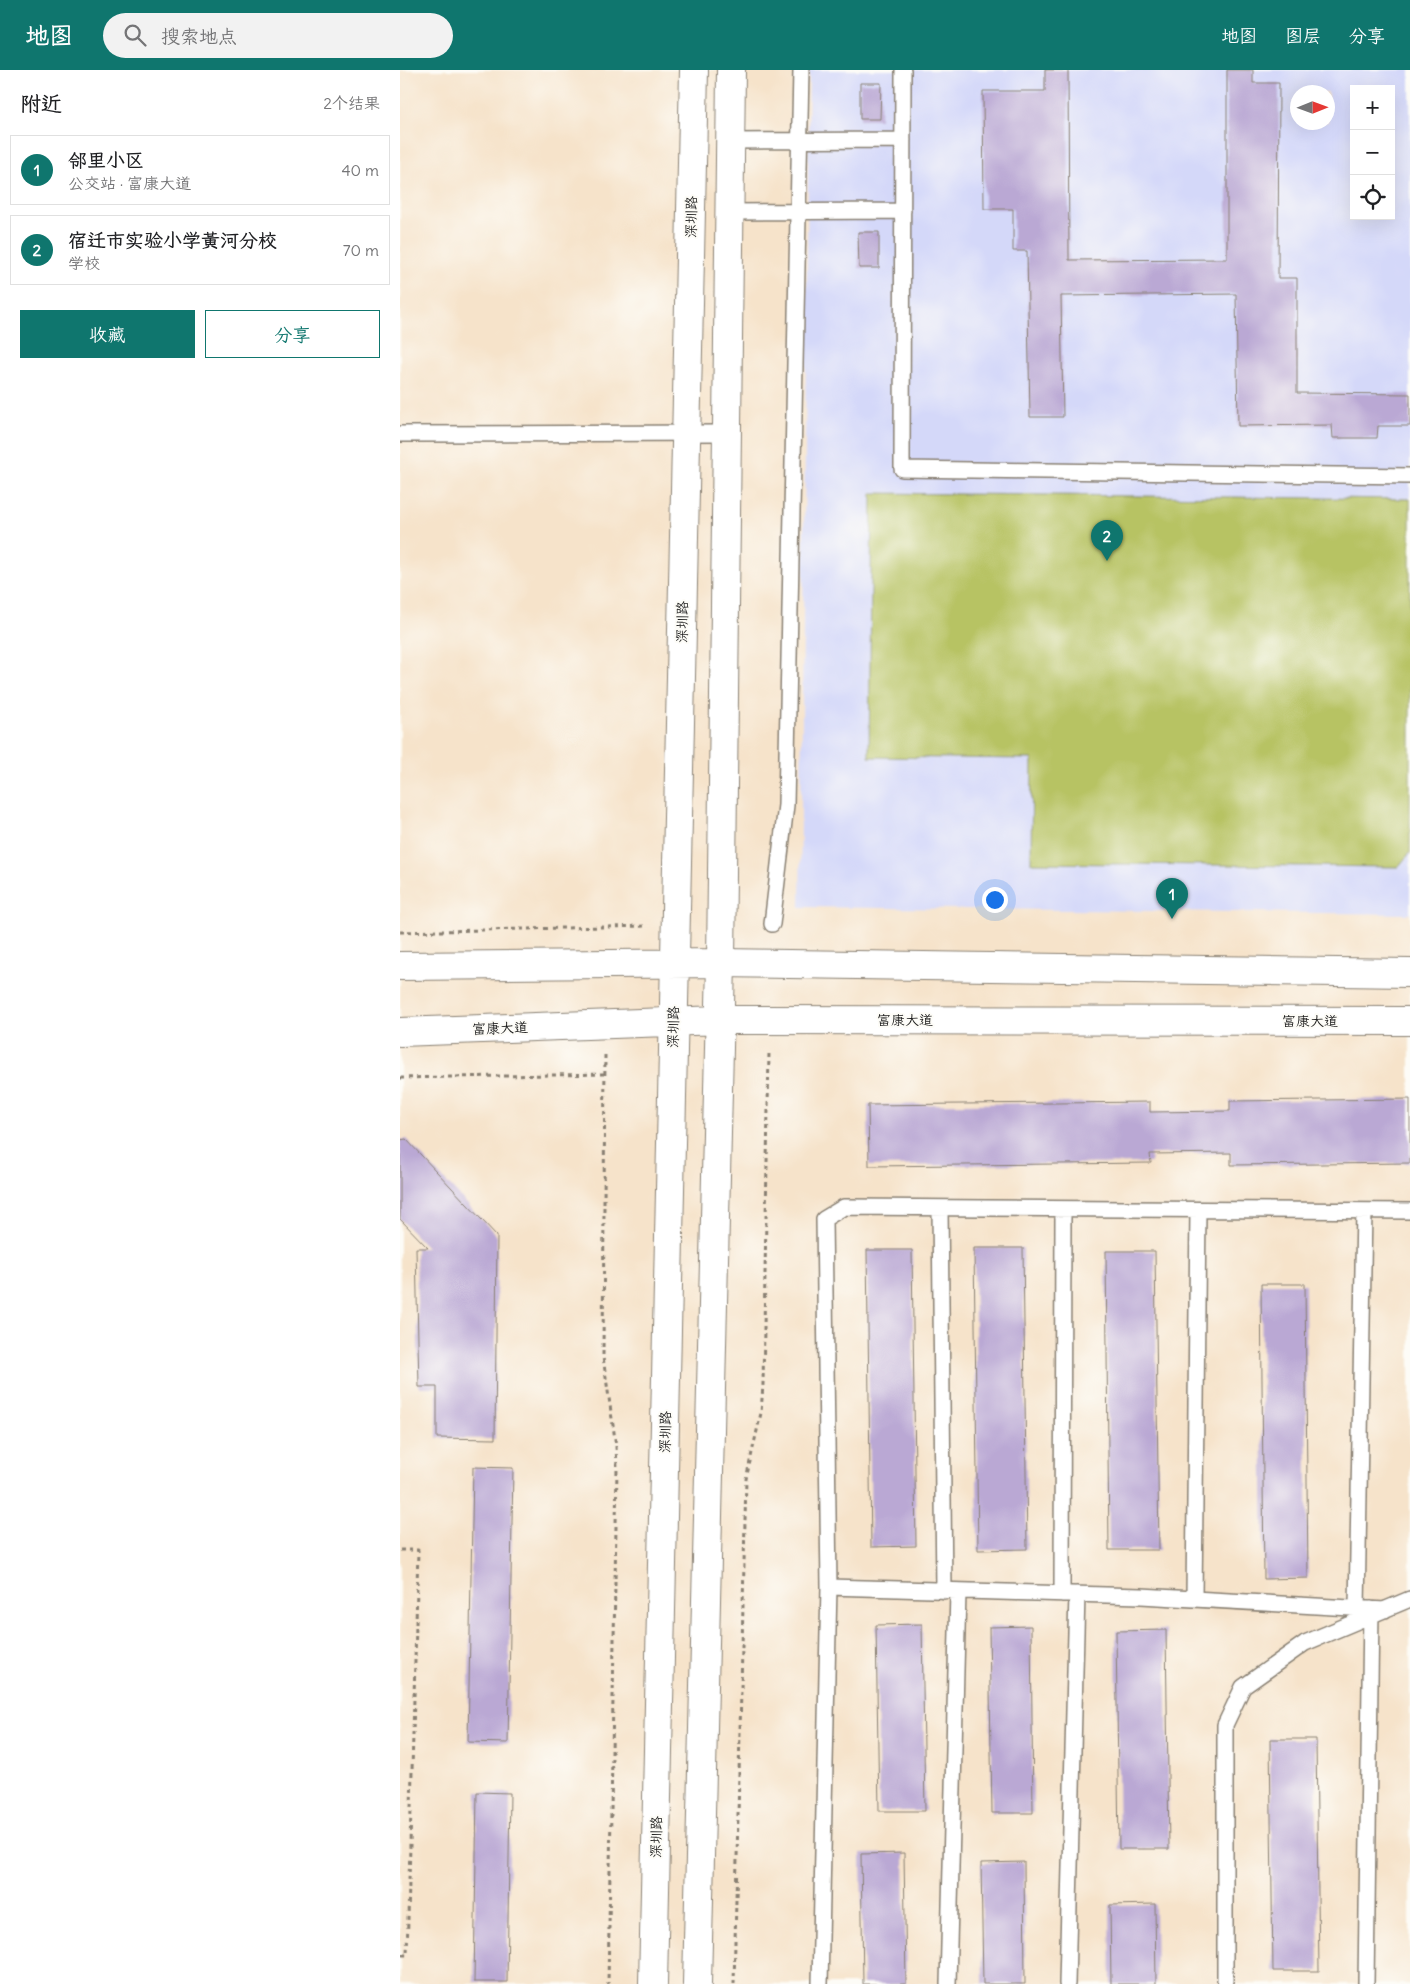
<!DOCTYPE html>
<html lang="zh">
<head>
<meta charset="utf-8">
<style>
  :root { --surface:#fff; --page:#f2f2f2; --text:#202124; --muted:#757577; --line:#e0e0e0; --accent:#0f766e }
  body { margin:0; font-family:Delius,"LXGW WenKai TC",sans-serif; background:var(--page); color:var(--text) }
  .controls { position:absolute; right:15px; top:15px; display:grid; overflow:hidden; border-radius:0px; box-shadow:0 5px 20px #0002 }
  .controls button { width:45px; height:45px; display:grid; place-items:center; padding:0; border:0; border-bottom:1px solid var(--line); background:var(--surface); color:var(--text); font:25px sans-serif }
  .compass { position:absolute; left:890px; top:15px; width:45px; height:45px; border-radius:50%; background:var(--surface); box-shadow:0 5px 20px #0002; rotate:89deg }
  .you { position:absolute; left:594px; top:829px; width:18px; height:18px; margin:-12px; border:4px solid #fff; border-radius:50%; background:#1a73e8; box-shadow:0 0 0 8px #1a73e833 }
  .badge { display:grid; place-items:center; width:32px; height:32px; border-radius:50%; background:var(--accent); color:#fff; font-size:16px; font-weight:700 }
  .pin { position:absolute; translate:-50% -41px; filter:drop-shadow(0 1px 2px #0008) }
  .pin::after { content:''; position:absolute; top:26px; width:18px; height:15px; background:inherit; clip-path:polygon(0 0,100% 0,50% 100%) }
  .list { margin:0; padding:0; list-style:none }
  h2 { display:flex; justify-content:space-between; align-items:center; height:65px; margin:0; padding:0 20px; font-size:21px }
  h2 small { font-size:16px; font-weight:400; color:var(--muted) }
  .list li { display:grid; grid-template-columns:32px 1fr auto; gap:15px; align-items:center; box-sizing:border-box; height:70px; margin:0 10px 10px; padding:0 10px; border:1px solid var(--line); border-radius:0px }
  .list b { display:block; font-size:19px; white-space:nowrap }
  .list p { margin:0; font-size:16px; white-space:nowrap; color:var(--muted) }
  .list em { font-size:16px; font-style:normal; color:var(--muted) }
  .actions { display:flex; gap:10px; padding:15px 20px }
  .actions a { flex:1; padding:11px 0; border:1px solid var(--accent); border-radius:0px; text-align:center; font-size:18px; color:var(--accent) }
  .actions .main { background:var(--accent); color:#fff }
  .icon { flex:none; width:28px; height:28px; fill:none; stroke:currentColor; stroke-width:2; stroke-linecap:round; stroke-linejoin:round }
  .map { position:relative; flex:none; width:1010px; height:1914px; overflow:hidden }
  header { display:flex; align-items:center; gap:30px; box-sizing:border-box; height:70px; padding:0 25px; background:var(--accent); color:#fff }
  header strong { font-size:24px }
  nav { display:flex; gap:28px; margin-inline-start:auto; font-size:18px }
  .search { width:350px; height:45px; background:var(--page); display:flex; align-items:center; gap:12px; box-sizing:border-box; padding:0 18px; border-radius:28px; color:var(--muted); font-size:19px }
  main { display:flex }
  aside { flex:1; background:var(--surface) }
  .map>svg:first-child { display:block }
  .built { fill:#d4d8f9; fill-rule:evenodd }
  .green { fill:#b7c364; stroke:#6a7040 }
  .building { fill:#baa8d4 }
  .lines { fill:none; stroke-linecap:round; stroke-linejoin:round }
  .service-casing { stroke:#898073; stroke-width:18 }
  .tertiary-casing { stroke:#898073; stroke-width:30 }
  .path { stroke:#898073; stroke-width:3; stroke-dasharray:4 4; stroke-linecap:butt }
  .service { stroke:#fff; stroke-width:15 }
  .tertiary { stroke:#fff; stroke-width:28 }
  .labels { text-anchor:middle; stroke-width:4; stroke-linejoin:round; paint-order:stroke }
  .street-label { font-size:14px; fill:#1c1c1c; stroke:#fdfcf7 }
</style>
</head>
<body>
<header>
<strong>地图</strong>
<div class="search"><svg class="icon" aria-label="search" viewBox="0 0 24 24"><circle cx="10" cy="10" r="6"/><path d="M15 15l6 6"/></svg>搜索地点</div>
<nav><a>地图</a><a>图层</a><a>分享</a></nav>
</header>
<main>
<aside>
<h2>附近<small>2个结果</small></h2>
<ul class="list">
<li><span class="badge">1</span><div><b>邻里小区</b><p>公交站 · 富康大道</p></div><em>40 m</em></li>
<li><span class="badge">2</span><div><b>宿迁市实验小学黄河分校</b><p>学校</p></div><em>70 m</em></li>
</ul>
<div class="actions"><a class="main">收藏</a><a>分享</a></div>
</aside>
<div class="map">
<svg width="1010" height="1914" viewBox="0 0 1010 1914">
  <rect width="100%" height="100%" fill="#fdfcf7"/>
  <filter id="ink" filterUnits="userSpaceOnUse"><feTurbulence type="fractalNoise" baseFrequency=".02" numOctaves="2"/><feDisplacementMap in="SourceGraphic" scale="10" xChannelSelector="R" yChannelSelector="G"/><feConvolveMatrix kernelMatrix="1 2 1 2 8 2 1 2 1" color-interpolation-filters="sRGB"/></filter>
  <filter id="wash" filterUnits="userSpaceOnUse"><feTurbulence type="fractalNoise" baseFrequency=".0096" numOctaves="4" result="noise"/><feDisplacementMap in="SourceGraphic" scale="20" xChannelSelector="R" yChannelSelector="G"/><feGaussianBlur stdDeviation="1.12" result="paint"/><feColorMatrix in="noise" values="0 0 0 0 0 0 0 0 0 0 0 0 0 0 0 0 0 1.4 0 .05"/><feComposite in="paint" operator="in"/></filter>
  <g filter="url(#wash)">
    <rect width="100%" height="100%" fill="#f6e3ca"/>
    <path class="built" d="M 409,0 L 1010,0 L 1010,844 L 400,837 ZM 954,19 L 991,19 L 991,146 L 954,146 ZM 898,22 L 928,22 L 928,52 L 898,52 Z"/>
    <path class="green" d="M 472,423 L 1010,429 L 1010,783 L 998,797 L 631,793 L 632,689 L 469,687 Z"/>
    <g id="blocks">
      <path class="building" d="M 645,0 L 668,0 L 669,190 L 827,189 L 827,0 L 853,0 L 853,13 L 879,13 L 878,208 L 897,208 L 897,323 L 1010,324 L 1010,356 L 978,356 L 977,368 L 933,368 L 932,355 L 838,356 L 836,224 L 661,226 L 663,347 L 630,347 L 627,181 L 613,181 L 613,139 L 584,139 L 583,21 L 645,21 Z
        M 460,13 L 481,13 L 480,49 L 460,49 Z
        M 458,162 L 479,162 L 479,198 L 459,198 Z
        M 1010,1029 L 1010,1093 L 831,1095 L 831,1083 L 750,1084 L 751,1093 L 469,1096 L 468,1035 L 750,1032 L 750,1042 L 830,1041 L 830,1031 Z
        M 6,1069 L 97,1166 L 95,1369 L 37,1368 L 37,1317 L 19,1317 L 16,1178 L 28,1178 L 0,1149 L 0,1070 Z
        M 574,1178 L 623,1178 L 627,1479 L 578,1480 Z
        M 467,1180 L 512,1180 L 516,1476 L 471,1477 Z
        M 706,1181 L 755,1181 L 759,1480 L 709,1480 Z
        M 861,1214 L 905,1214 L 908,1508 L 864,1509 Z
        M 73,1397 L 113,1398 L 108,1673 L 68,1672 Z
        M 522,1554 L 525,1741 L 479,1741 L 476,1555 Z
        M 631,1556 L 633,1743 L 592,1743 L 589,1557 Z
        M 766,1560 L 769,1779 L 719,1779 L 716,1561 Z
        M 870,1669 L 916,1669 L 919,1901 L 873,1901 Z
        M 77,1722 L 110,1723 L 107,1912 L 74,1912 Z
        M 504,1783 L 506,1914 L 463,1914 L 461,1784 Z
        M 624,1792 L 625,1914 L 583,1914 L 581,1793 Z
        M 755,1834 L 756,1914 L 711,1914 L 710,1835 Z"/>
    </g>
  </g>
  <g filter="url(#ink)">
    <use href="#blocks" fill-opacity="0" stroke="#898073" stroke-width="1"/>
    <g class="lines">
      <defs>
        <path id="service" d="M 503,0 L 502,399 L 1010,406
          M 330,71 L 503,70
          M 329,142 L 503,141
          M 0,364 L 327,363
          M 372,854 L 386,735 L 401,0
          M 540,1138 L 544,1521
          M 429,1517 L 741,1526 L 985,1540
          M 662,1524 L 663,1139
          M 794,1529 L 798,1140
          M 957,1538 L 964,1141
          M 420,1914 L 429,1517 L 424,1149 L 444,1137 L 1010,1141
          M 548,1914 L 558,1522
          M 667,1914 L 677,1524
          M 825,1914 L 825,1655 L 843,1617 L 905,1573 L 1010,1529
          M 966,1914 L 971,1539"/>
        <path id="tertiary" d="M 0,896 L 321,893 L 1010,903
          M 0,962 L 319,950 L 1010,951
          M 253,1914 L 294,0
          M 297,1914 L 321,893 L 331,0"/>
      </defs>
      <use href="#service" class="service-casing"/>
      <use href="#tertiary" class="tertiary-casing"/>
      <path class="path" d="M 0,862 L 246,856
        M 205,985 L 203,1287 L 216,1376 L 217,1398 L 208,1914
        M 0,1008 L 204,1004
        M 0,1480 L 18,1480 L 7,1885 L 0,1885
        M 334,1914 L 346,1409 L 361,1343 L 363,1314 L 369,982"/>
      <use href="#service" class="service"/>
      <use href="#tertiary" class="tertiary"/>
    </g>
  </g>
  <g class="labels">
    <g class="street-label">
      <text transform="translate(291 147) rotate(-89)" y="5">深圳路</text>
      <text transform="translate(282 552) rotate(-89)" y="5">深圳路</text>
      <text x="505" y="955">富康大道</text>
      <text x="910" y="956">富康大道</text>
      <text transform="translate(273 957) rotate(-89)" y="5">深圳路</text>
      <text transform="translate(100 958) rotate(-2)" y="5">富康大道</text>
      <text transform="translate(265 1362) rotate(-89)" y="5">深圳路</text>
      <text transform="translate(256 1767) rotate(-89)" y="5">深圳路</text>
    </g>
  </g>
</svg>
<div class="controls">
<button>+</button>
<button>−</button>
<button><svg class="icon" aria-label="locate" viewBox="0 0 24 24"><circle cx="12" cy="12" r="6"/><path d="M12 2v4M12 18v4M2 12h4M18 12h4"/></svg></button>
</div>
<svg class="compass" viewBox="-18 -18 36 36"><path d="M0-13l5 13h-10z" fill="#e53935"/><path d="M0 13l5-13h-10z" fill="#757577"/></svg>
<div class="you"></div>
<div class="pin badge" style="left:772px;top:849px">1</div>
<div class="pin badge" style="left:707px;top:491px">2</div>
</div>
</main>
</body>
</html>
